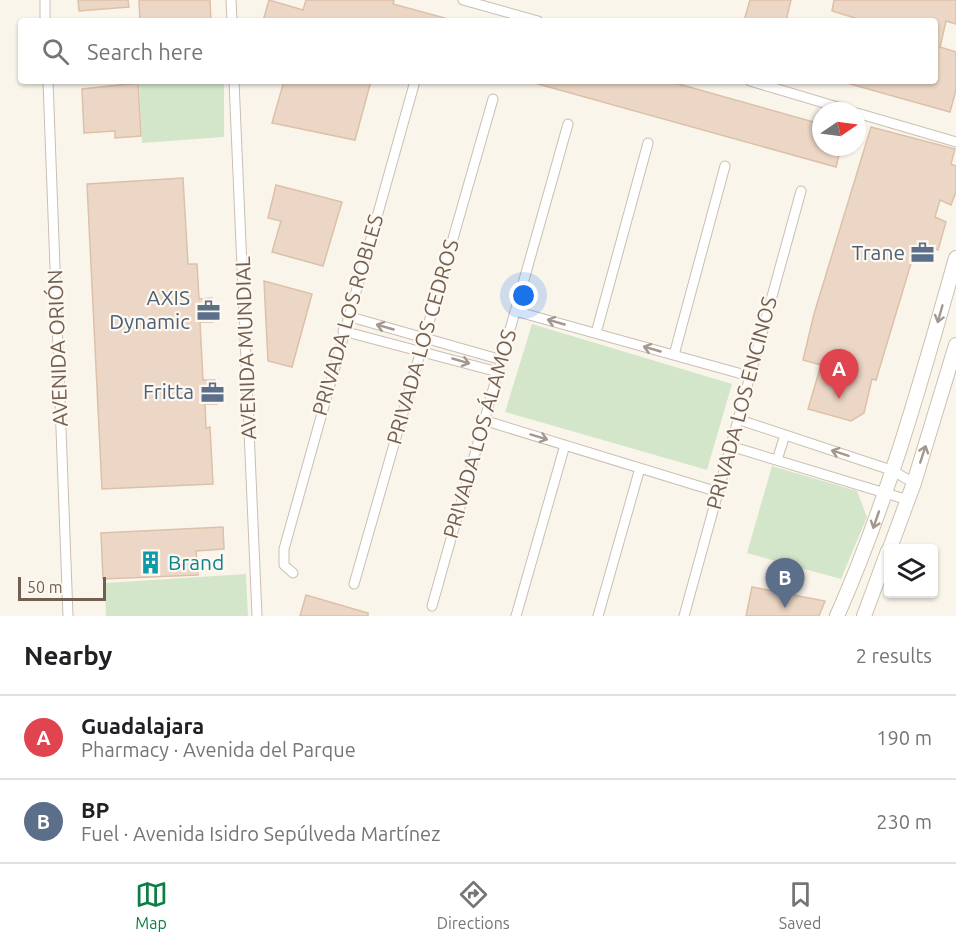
<!DOCTYPE html>
<html lang="en">
<head>
<meta charset="utf-8">
<style>
  :root { --surface:#fff; --page:#f2f2f2; --text:#202124; --muted:#757577; --line:#e0e0e0; --accent:#0b8043 }
  body { margin:0; font-family:Ubuntu,sans-serif; background:var(--page); color:var(--text) }
  .controls { position:absolute; right:18px; bottom:18px; display:grid; overflow:hidden; border-radius:6px; box-shadow:0 2px 4px #0004 }
  .controls button { width:54px; height:54px; display:grid; place-items:center; padding:0; border:0; border-bottom:2px solid var(--line); background:var(--surface); color:var(--text); font:30px sans-serif }
  .compass { position:absolute; left:812px; top:102px; width:54px; height:54px; border-radius:50%; background:var(--surface); box-shadow:0 2px 4px #0004; rotate:77deg }
  .scale { position:absolute; left:18px; bottom:15px; width:88px; box-sizing:border-box; padding-left:6px; border:3px solid #725f51; border-top:0; font-size:16px; line-height:21px; white-space:nowrap; color:#725f51; -webkit-text-stroke:4px #fdf9f1; paint-order:stroke }
  .you { position:absolute; left:524px; top:296px; width:21px; height:21px; margin:-15px; border:4px solid #fff; border-radius:50%; background:#1a73e8; box-shadow:0 0 0 9px #1a73e833 }
  .badge { display:grid; place-items:center; width:39px; height:39px; border-radius:50%; background:var(--accent); color:#fff; font-size:20px; font-weight:700 }
  .pin { position:absolute; translate:-50% -50px; filter:drop-shadow(0 2px 3px #0008) }
  .pin::after { content:''; position:absolute; top:32px; width:21px; height:18px; background:inherit; clip-path:polygon(0 0,100% 0,50% 100%) }
  .list { margin:0; padding:0; list-style:none }
  h2 { display:flex; justify-content:space-between; align-items:center; height:78px; margin:0; padding:0 24px; font-size:26px }
  h2 small { font-size:20px; font-weight:400; color:var(--muted) }
  .list li { display:grid; grid-template-columns:39px 1fr auto; gap:18px; align-items:center; box-sizing:border-box; height:84px; padding:0 24px; border-top:2px solid var(--line) }
  .list b { display:block; font-size:22px; white-space:nowrap }
  .list p { margin:0; font-size:20px; white-space:nowrap; color:var(--muted) }
  .list em { font-size:20px; font-style:normal; color:var(--muted) }
  .icon { flex:none; width:33px; height:33px; fill:none; stroke:currentColor; stroke-width:2; stroke-linecap:round; stroke-linejoin:round }
  .map { position:relative; flex:none; width:956px; height:616px; overflow:hidden }
  .search { position:absolute; background:var(--surface); box-shadow:0 2px 4px #0004; left:18px; right:18px; top:18px; height:66px; display:flex; align-items:center; gap:15px; box-sizing:border-box; padding:0 21px; border-radius:6px; color:var(--muted); font-size:22px }
  .sheet { height:246px; background:var(--surface) }
  nav { display:flex; justify-content:space-around; align-items:center; box-sizing:border-box; height:84px; border-top:2px solid var(--line); background:var(--surface); font-size:16px; color:var(--muted) }
  nav a { display:grid; justify-items:center; gap:3px }
  nav .on { color:var(--accent) }
  .map>svg:first-child { display:block }
  .green { fill:#d4e6ca }
  .building { fill:#ecd7c6; stroke:#ddc0a8; stroke-width:1.5 }
  .lines { fill:none; stroke-linecap:round; stroke-linejoin:round }
  .minor-casing { stroke:#cbbeb2; stroke-width:11 }
  .secondary-casing { stroke:#cdbfb0; stroke-width:16 }
  .minor { stroke:#fff; stroke-width:9 }
  .secondary { stroke:#fff; stroke-width:14 }
  .oneway { stroke:#a3978e }
  .labels { text-anchor:middle; stroke-width:4.5; stroke-linejoin:round; paint-order:stroke }
  .service-label { font-size:21px; fill:#4e5e75; stroke:#fdf9f1; text-anchor:end }
  .street-label { font-size:21px; fill:#725f51; stroke:#fdf9f1 }
  .culture-label { font-size:21px; fill:#0d838f; stroke:#fdf9f1; text-anchor:start }
</style>
</head>
<body>
<div class="map">
<svg width="956" height="616" viewBox="0 0 956 616">
  <rect width="100%" height="100%" fill="#faf5eb"/>
  <path class="green" d="M 139,81 L 224,81 L 224,137 L 142,143 Z
    M 532,324 L 732,384 L 707,470 L 505,412 Z
    M 772,466 L 857,491 L 867,517 L 841,579 L 747,553 Z
    M 246,574 L 248,616 L 106,616 L 105,583 Z"/>
  <path class="building" d="M 78,0 L 128,0 L 129,7 L 79,11 Z
    M 139,0 L 210,0 L 211,21 L 140,21 Z
    M 269,0 L 303,10 L 306,0 L 394,0 L 393,4 L 445,18 L 445,21 L 263,21 Z
    M 750,0 L 791,0 L 786,21 L 744,21 Z
    M 834,0 L 956,0 L 956,24 L 946,21 L 940,47 L 956,52 L 956,90 L 950,112 L 850,84 L 850,81 L 935,81 L 935,21 L 865,21 L 832,11 Z
    M 284,81 L 371,81 L 355,140 L 272,123 Z
    M 539,81 L 668,81 L 821,124 L 821,147 L 841,147 L 836,167 L 538,84 Z
    M 138,83 L 141,136 L 115,138 L 115,131 L 84,133 L 82,89 Z
    M 871,127 L 955,149 L 951,164 L 956,166 L 956,192 L 951,205 L 940,200 L 935,217 L 946,222 L 938,250 L 930,247 L 927,263 L 912,260 L 876,380 L 872,379 L 864,413 L 851,421 L 808,409 L 821,365 L 803,360 L 814,314 Z
    M 183,178 L 188,264 L 197,264 L 199,299 L 212,298 L 213,322 L 200,322 L 203,380 L 215,380 L 217,404 L 205,404 L 206,428 L 210,427 L 213,484 L 102,489 L 87,184 Z
    M 276,185 L 342,202 L 323,266 L 272,252 L 281,221 L 268,218 Z
    M 264,281 L 312,294 L 292,367 L 268,361 Z
    M 223,527 L 224,549 L 196,551 L 198,575 L 103,579 L 101,533 Z
    M 752,587 L 825,601 L 819,616 L 746,616 Z
    M 306,595 L 368,613 L 368,616 L 300,616 Z"/>
  <g class="lines">
    <defs>
      <path id="minor" d="M 45,0 L 45,21
        M 231,0 L 232,21
        M 463,0 L 538,21
        M 48,81 L 68,616
        M 234,81 L 257,616
        M 750,81 L 851,111
        M 857,113 L 956,142
        M 515,311 L 749,376
        M 347,316 L 502,360
        M 343,331 L 498,372
        M 596,333 L 648,143
        M 674,355 L 725,166
        M 737,419 L 891,470 L 914,483
        M 483,420 L 718,492
        M 730,446 L 908,500
        M 777,460 L 785,435
        M 293,573 L 284,565 L 284,549 L 415,81
        M 354,584 L 493,99
        M 432,606 L 568,124
        M 516,616 L 565,445
        M 598,616 L 640,468
        M 684,616 L 801,191"/>
      <path id="secondary" d="M 890,548 L 914,483 L 956,345
        M 837,616 C 888,501 922,378 956,258
        M 864,616 L 888,551"/>
    </defs>
    <use href="#minor" class="minor-casing"/>
    <use href="#secondary" class="secondary-casing"/>
    <use href="#minor" class="minor"/>
    <use href="#secondary" class="secondary"/>
  </g>
  <defs><path id="oneway-shaft" d="M-6 0H5M1.5-3L5.5 0L1.5 3" fill="none" stroke-width="1.6" stroke-linecap="round" stroke-linejoin="round" transform="scale(1.5)"/></defs>
  <g class="oneway">
    <use href="#oneway-shaft" transform="translate(940 314) rotate(106)"/>
    <use href="#oneway-shaft" transform="translate(556 322) rotate(-164)"/>
    <use href="#oneway-shaft" transform="translate(385 327) rotate(-164)"/>
    <use href="#oneway-shaft" transform="translate(652 349) rotate(-164)"/>
    <use href="#oneway-shaft" transform="translate(461 361) rotate(16)"/>
    <use href="#oneway-shaft" transform="translate(539 437) rotate(17)"/>
    <use href="#oneway-shaft" transform="translate(840 453) rotate(-162)"/>
    <use href="#oneway-shaft" transform="translate(923 454) rotate(-72)"/>
    <use href="#oneway-shaft" transform="translate(876 520) rotate(109)"/>
  </g>
  <defs>
    <symbol id="office-bare" viewBox="-9 -9 18 18"><path d="M-6-3h4V-5.5h4V-3h4V5H-6ZM-1-4.5V-3h2v-1.5ZM-6 0V1H6V0Z" fill="#5c6f8a" stroke="#fdf9f1" stroke-width="2.5" paint-order="stroke"/></symbol>
    <symbol id="building-bare" viewBox="-9 -9 18 18"><path d="M-4-6H4V6H1V3H-1V6H-4ZM-2.5-4.3h1.7v1.8h-1.7ZM.8-4.3h1.7v1.8H.8ZM-2.5-1h1.7V.8h-1.7ZM.8-1h1.7V.8H.8Z" fill="#0f9aa8" stroke="#fdf9f1" stroke-width="2.5" paint-order="stroke"/></symbol>
  </defs>
  <g fill-rule="evenodd">
    <use href="#office-bare" x="906" y="236" width="33" height="33"/>
    <use href="#office-bare" x="192" y="294" width="33" height="33"/>
    <use href="#office-bare" x="196" y="376" width="33" height="33"/>
    <use href="#building-bare" x="134" y="546" width="33" height="33"/>
  </g>
  <g class="labels">
    <g class="service-label">
      <text x="905" y="260">Trane</text>
      <text x="190" y="305">AXIS<tspan x="190" dy="24">Dynamic</tspan></text>
      <text x="194" y="399">Fritta</text>
    </g>
    <g class="street-label">
      <text transform="translate(348 315) rotate(-74)" y="7">PRIVADA LOS ROBLES</text>
      <text transform="translate(423 342) rotate(-74)" y="7">PRIVADA LOS CEDROS</text>
      <text transform="translate(58 348) rotate(-92)" y="7">AVENIDA ORIÓN</text>
      <text transform="translate(246 348) rotate(-92)" y="7">AVENIDA MUNDIAL</text>
      <text transform="translate(742 403) rotate(-75)" y="7">PRIVADA LOS ENCINOS</text>
      <text transform="translate(480 434) rotate(-74)" y="7">PRIVADA LOS ÁLAMOS</text>
    </g>
    <g class="culture-label">
      <text x="168" y="570">Brand</text>
    </g>
  </g>
</svg>
<div class="controls">
<button><svg class="icon" aria-label="layers" viewBox="0 0 24 24"><path d="M12 4l9 5-9 5-9-5zM3 14l9 5 9-5"/></svg></button>
</div>
<svg class="compass" viewBox="-18 -18 36 36"><path d="M0-13l5 13h-10z" fill="#e53935"/><path d="M0 13l5-13h-10z" fill="#757577"/></svg>
<div class="scale">50 m</div>
<div class="you"></div>
<div class="pin badge" style="left:839px;top:399px;background:#e0444e">A</div>
<div class="pin badge" style="left:785px;top:608px;background:#5c6f8a">B</div>
<div class="search"><svg class="icon" aria-label="search" viewBox="0 0 24 24"><circle cx="10" cy="10" r="6"/><path d="M15 15l6 6"/></svg>Search here</div>
</div>
<section class="sheet">
<h2>Nearby<small>2 results</small></h2>
<ul class="list">
<li><span class="badge" style="background:#e0444e">A</span><div><b>Guadalajara</b><p>Pharmacy · Avenida del Parque</p></div><em>190 m</em></li>
<li><span class="badge" style="background:#5c6f8a">B</span><div><b>BP</b><p>Fuel · Avenida Isidro Sepúlveda Martínez</p></div><em>230 m</em></li>
</ul>
</section>
<nav>
<a class="on"><svg class="icon" aria-label="map" viewBox="0 0 24 24"><path d="M3 6l6-2 6 2 6-2v14l-6 2-6-2-6 2zM9 4v14M15 6v14"/></svg>Map</a>
<a><svg class="icon" aria-label="directions" viewBox="0 0 24 24"><path d="M12 3l9 9-9 9-9-9zM9 14v-3h6M13 9l2 2-2 2"/></svg>Directions</a>
<a><svg class="icon" aria-label="saved" viewBox="0 0 24 24"><path d="M7 4h10v16l-5-4-5 4z"/></svg>Saved</a>
</nav>
</body>
</html>
